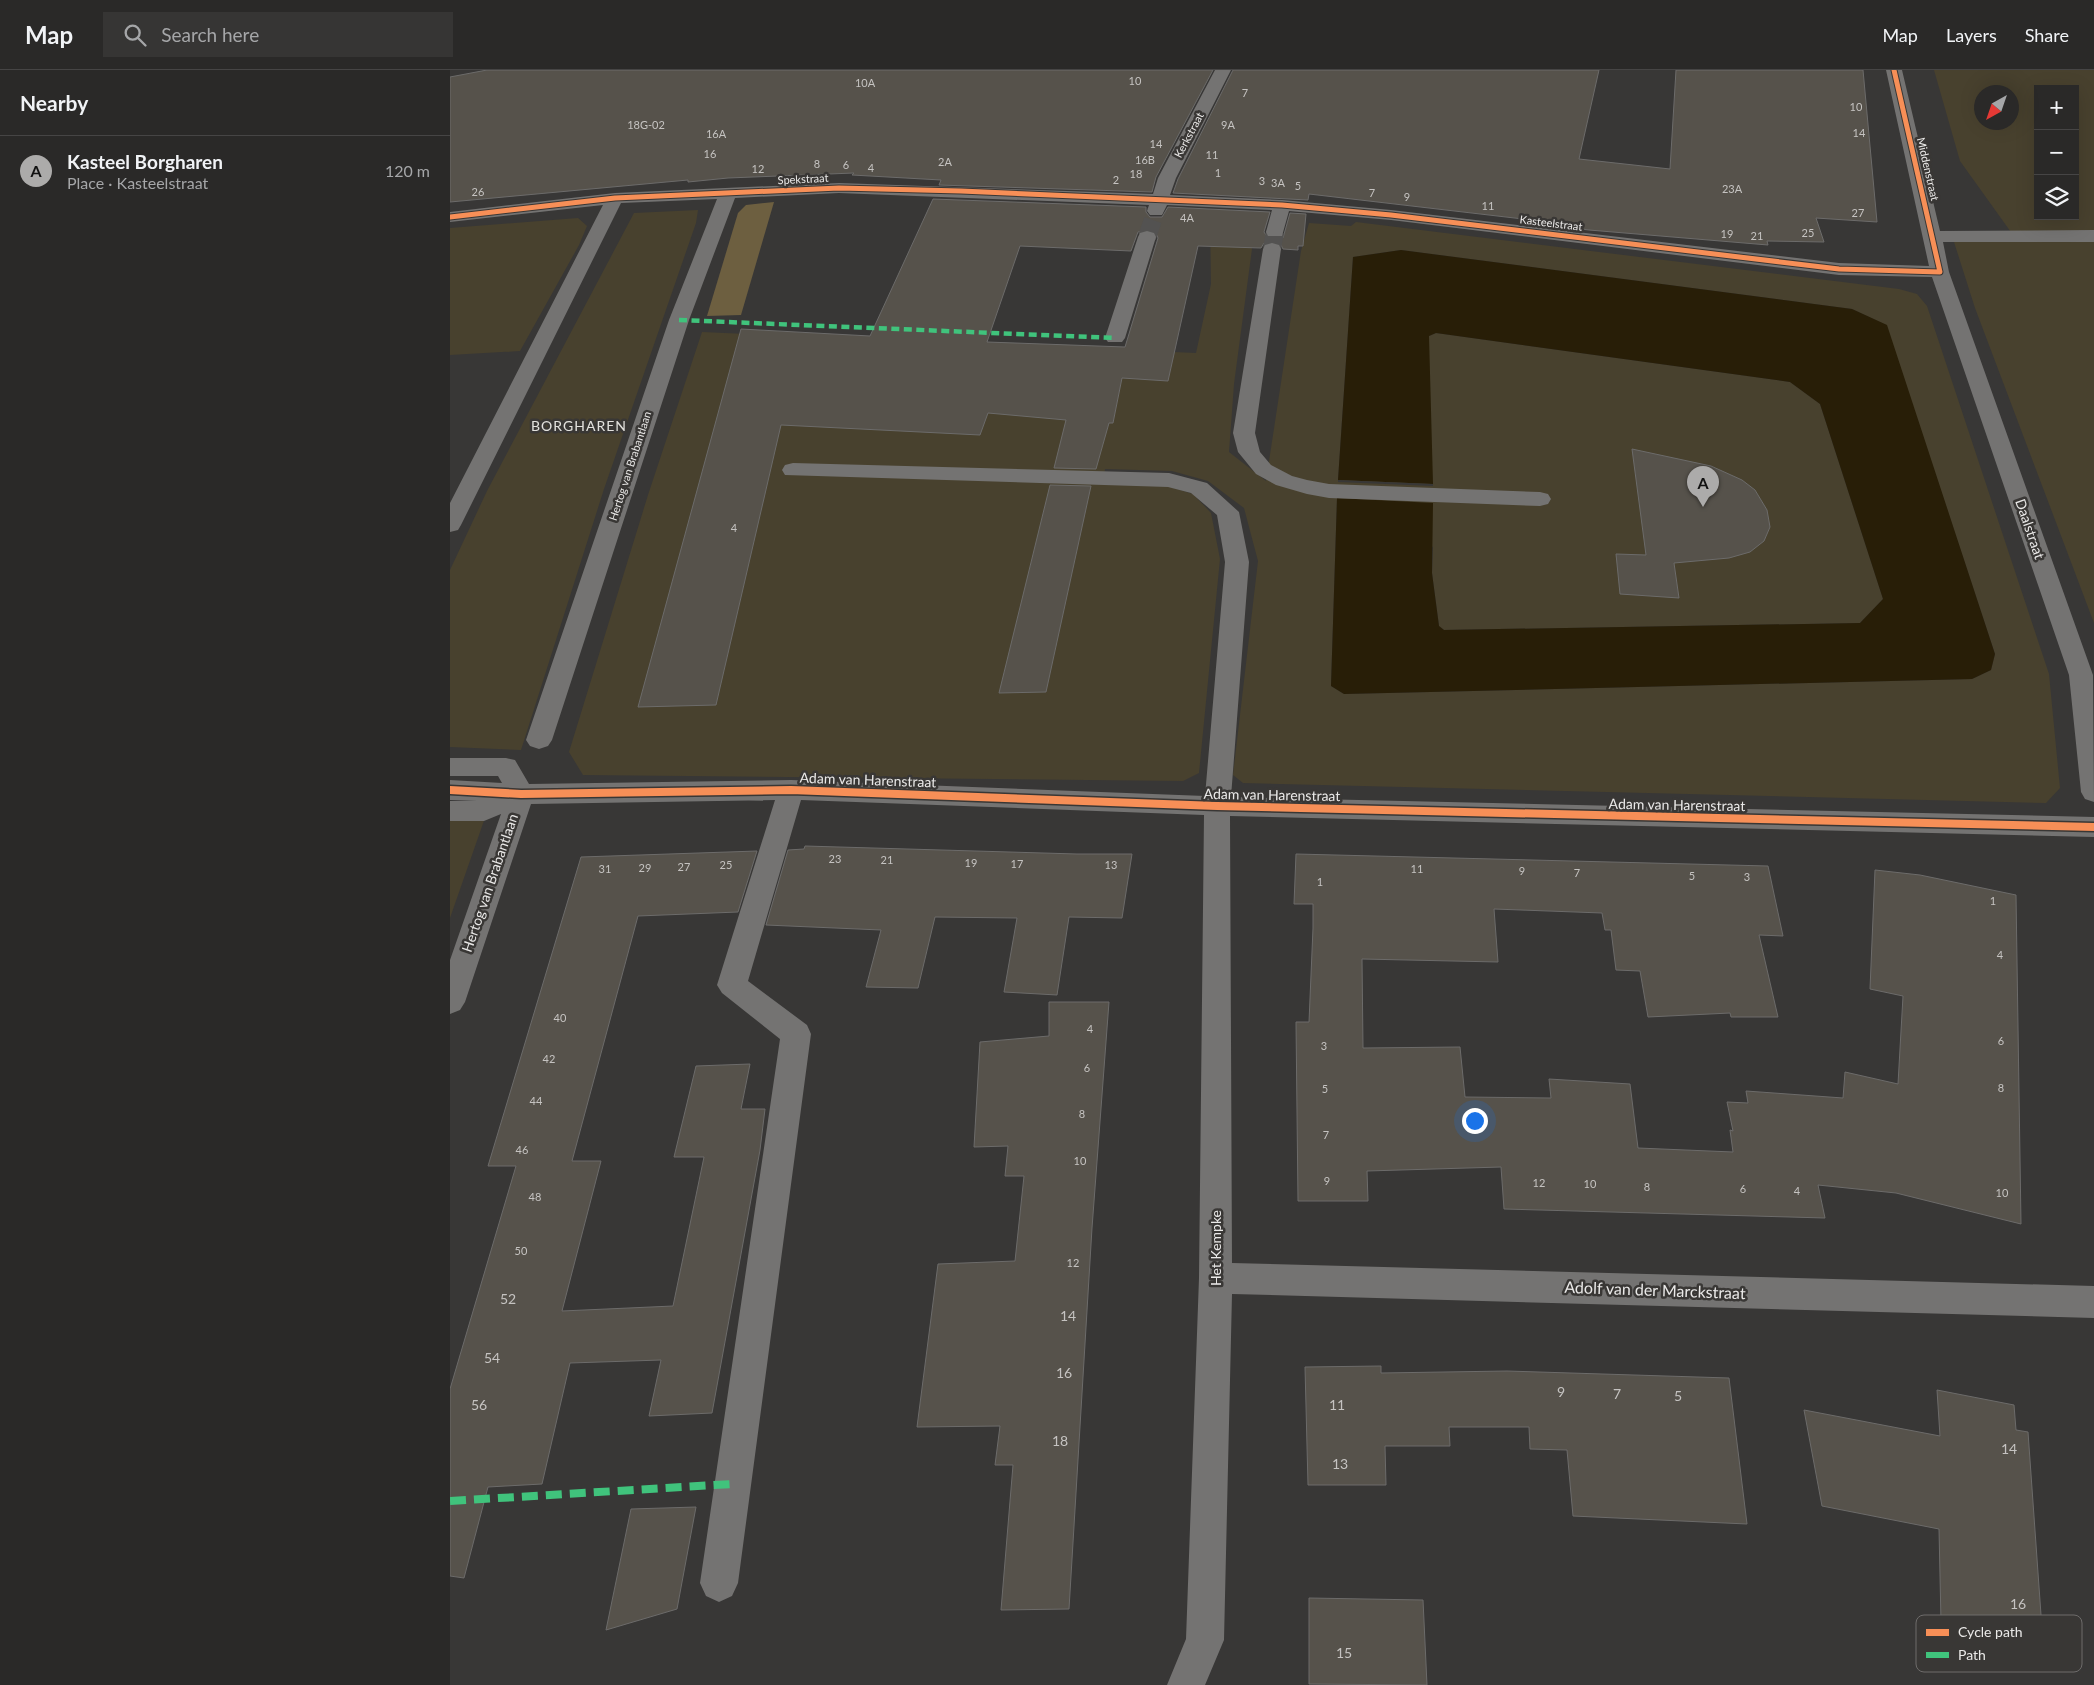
<!DOCTYPE html>
<html lang="en">
<head>
<meta charset="utf-8">
<style>
  :root { --surface:#2a2928; --page:#363534; --text:#f1f3f6; --muted:#a5a6a8; --line:#464545; --accent:#acabaa }
  body { margin:0; font-family:Lato,sans-serif; background:var(--page); color:var(--text) }
  .controls { position:absolute; right:15px; top:15px; display:grid; overflow:hidden; border-radius:0px; box-shadow:0 5px 20px #0002 }
  .controls button { width:45px; height:45px; display:grid; place-items:center; padding:0; border:0; border-bottom:1px solid var(--line); background:var(--surface); color:var(--text); font:25px sans-serif }
  .compass { position:absolute; left:1524px; top:15px; width:45px; height:45px; border-radius:50%; background:var(--surface); box-shadow:0 5px 20px #0002; rotate:220deg }
  .you { position:absolute; left:1024px; top:1050px; width:18px; height:18px; margin:-12px; border:4px solid #fff; border-radius:50%; background:#1a73e8; box-shadow:0 0 0 8px #1a73e833 }
  .badge { display:grid; place-items:center; width:32px; height:32px; border-radius:50%; background:var(--accent); color:#111; font-size:16px; font-weight:700 }
  .pin { position:absolute; translate:-50% -41px; filter:drop-shadow(0 1px 2px #0008) }
  .pin::after { content:''; position:absolute; top:26px; width:18px; height:15px; background:inherit; clip-path:polygon(0 0,100% 0,50% 100%) }
  .list { margin:0; padding:0; list-style:none }
  h2 { display:flex; justify-content:space-between; align-items:center; height:65px; margin:0; padding:0 20px; font-size:21px }
  h2 small { font-size:16px; font-weight:400; color:var(--muted) }
  .list li { display:grid; grid-template-columns:32px 1fr auto; gap:15px; align-items:center; box-sizing:border-box; height:70px; padding:0 20px; border-top:1px solid var(--line) }
  .list b { display:block; font-size:19px; white-space:nowrap }
  .list p { margin:0; font-size:16px; white-space:nowrap; color:var(--muted) }
  .list em { font-size:16px; font-style:normal; color:var(--muted) }
  .icon { flex:none; width:28px; height:28px; fill:none; stroke:currentColor; stroke-width:2; stroke-linecap:round; stroke-linejoin:round }
  .map { position:relative; flex:none; width:1644px; height:1615px; overflow:hidden }
  header { display:flex; align-items:center; gap:30px; box-sizing:border-box; height:70px; padding:0 25px; background:var(--surface); border-bottom:1px solid var(--line) }
  header strong { font-size:24px }
  nav { display:flex; gap:28px; margin-inline-start:auto; font-size:18px }
  .search { width:350px; height:45px; background:var(--page); display:flex; align-items:center; gap:12px; box-sizing:border-box; padding:0 18px; border-radius:0px; color:var(--muted); font-size:19px }
  main { display:flex }
  aside { flex:1; background:var(--surface) }
  .map>svg:first-child { display:block }
  .green { fill:#48412e; fill-rule:evenodd }
  .forest { fill:#6d5f40 }
  .water { fill:#281e07 }
  .pier { fill:#383736 }
  .building { fill:#56524b; stroke:#6c6b6a; fill-rule:evenodd }
  .lines { fill:none; stroke-linecap:round; stroke-linejoin:round }
  .minor-tunnel { stroke:#535251; stroke-width:18; stroke-dasharray:18 9; stroke-linecap:butt }
  .minor { fill:#747372; fill-rule:evenodd }
  .quiet-far1 { stroke:#40c37c; stroke-width:4.5; stroke-dasharray:8 4.5; stroke-linecap:butt }
  .quiet { stroke:#40c37c; stroke-width:8; stroke-dasharray:16 8; stroke-linecap:butt }
  .cycleway-far1-casing { stroke:#393735; stroke-width:7 }
  .cycleway-casing { stroke:#393735; stroke-width:11 }
  .cycleway-far1 { stroke:#f78f57; stroke-width:5 }
  .cycleway { stroke:#f78f57; stroke-width:8 }
  .labels { text-anchor:middle; stroke-width:5; stroke-linejoin:round; paint-order:stroke }
  .number-label { font-size:11px; fill:#c5c3c1 }
  .far-street-label { font-size:11px; fill:#eae9e8; stroke:#393735 }
  .far-quarter-label { font-size:14px; letter-spacing:1px; fill:#e3e2de; stroke:#393735 }
  .street-label { font-size:14px; fill:#eae9e8; stroke:#393735 }
  .near-number-label { font-size:14px; fill:#c5c3c1 }
  .near-street-label { font-size:16px; fill:#eae9e8; stroke:#393735 }
  .key { fill:#393735; stroke:#6e6c6b; stroke-width:1 }
  .key-label { font-size:14px; fill:#eae9e8 }
</style>
</head>
<body>
<header>
<strong>Map</strong>
<div class="search"><svg class="icon" aria-label="search" viewBox="0 0 24 24"><circle cx="10" cy="10" r="6"/><path d="M15 15l6 6"/></svg>Search here</div>
<nav><a>Map</a><a>Layers</a><a>Share</a></nav>
</header>
<main>
<aside>
<h2>Nearby<small></small></h2>
<ul class="list">
<li><span class="badge">A</span><div><b>Kasteel Borgharen</b><p>Place · Kasteelstraat</p></div><em>120 m</em></li>
</ul>
</aside>
<div class="map">
<svg width="1644" height="1615" viewBox="0 0 1644 1615">
  <rect width="100%" height="100%" fill="#383736"/>
  <path class="green" d="M 1484,0 L 1644,0 L 1644,553 L 1525,238 L 1504,172 L 1568,172 L 1510,91 ZM 1588,19 L 1625,19 L 1625,146 L 1588,146 ZM 1532,22 L 1562,22 L 1562,52 L 1532,52 Z
    M 248,140 L 246,153 L 154,419 L 71,680 L 0,677 L 0,500 L 37,421 L 184,143 Z
    M 760,145 L 798,149 L 802,179 L 784,314 L 779,382 L 816,411 L 851,181 L 859,153 L 901,156 L 906,152 L 1449,219 L 1467,224 L 1477,236 L 1599,604 L 1610,718 L 1596,733 L 793,713 L 783,705 L 808,491 L 794,438 L 758,411 L 722,401 L 655,399 L 653,414 L 717,416 L 743,424 L 761,443 L 770,489 L 749,703 L 733,711 L 133,705 L 119,682 L 198,425 L 252,262 L 746,283 L 761,214 ZM 951,180 L 1402,239 L 1436,255 L 1545,584 L 1541,600 L 1522,609 L 894,624 L 881,616 L 887,428 L 983,477 L 982,503 L 989,556 L 994,560 L 1410,553 L 1433,529 L 1370,334 L 1340,312 L 986,263 L 979,266 L 888,410 L 903,187 Z
    M 128,148 L 137,156 L 129,175 L 70,281 L 0,285 L 0,158 Z
    M 0,740 L 37,742 L 0,848 Z"/>
  <path class="forest" d="M 324,132 L 291,245 L 257,246 L 288,143 L 296,135 Z"/>
  <path class="water" d="M 951,180 L 1402,239 L 1437,255 L 1545,584 L 1541,600 L 1522,609 L 894,624 L 881,616 L 887,428 L 983,433 L 982,503 L 989,556 L 994,560 L 1410,553 L 1433,529 L 1370,334 L 1340,312 L 986,263 L 979,266 L 983,414 L 888,410 L 903,187 Z"/>
  <path class="pier" d="M 888,410 L 983,414 L 983,416 L 888,412 Z"/>
  <path class="building" d="M 37,0 L 763,0 L 706,107 L 702,122 L 489,115 L 491,110 L 402,105 L 404,103 L 278,108 L 238,112 L 238,110 L 0,132 L 0,7 Z
    M 783,0 L 1149,0 L 1129,89 L 1220,99 L 1226,0 L 1413,0 L 1427,152 L 1366,148 L 1374,172 L 1317,171 L 1318,175 L 1139,160 L 1089,154 L 1090,151 L 859,124 L 858,130 L 723,123 L 728,109 Z
    M 483,129 L 696,137 L 696,142 L 700,147 L 712,147 L 718,137 L 820,142 L 814,162 L 818,168 L 833,168 L 840,143 L 856,144 L 853,176 L 848,176 L 848,180 L 833,179 L 830,173 L 823,171 L 814,173 L 811,178 L 748,176 L 718,311 L 672,308 L 663,353 L 659,353 L 646,399 L 604,398 L 616,350 L 538,343 L 530,365 L 331,355 L 266,635 L 188,637 L 291,259 L 420,266 ZM 698,159 L 705,161 L 708,168 L 675,277 L 537,272 L 570,176 L 681,181 L 688,162 Z
    M 1182,379 L 1261,396 L 1292,410 L 1305,420 L 1317,440 L 1320,457 L 1314,471 L 1300,482 L 1279,488 L 1224,493 L 1229,528 L 1170,524 L 1166,484 L 1196,485 Z
    M 600,415 L 641,416 L 596,622 L 549,623 Z
    M 355,776 L 627,784 L 682,784 L 672,848 L 619,847 L 607,925 L 554,922 L 567,848 L 485,847 L 468,918 L 416,917 L 431,860 L 316,855 L 338,780 L 354,779 Z
    M 307,781 L 288,842 L 188,846 L 122,1091 L 151,1091 L 112,1241 L 223,1236 L 254,1087 L 224,1087 L 246,996 L 300,994 L 291,1039 L 315,1039 L 310,1080 L 262,1343 L 199,1346 L 211,1290 L 120,1293 L 92,1414 L 38,1417 L 14,1508 L 0,1506 L 0,1319 L 66,1096 L 38,1096 L 131,787 Z
    M 846,784 L 1318,796 L 1333,866 L 1309,865 L 1328,947 L 1281,947 L 1280,943 L 1198,947 L 1190,901 L 1166,900 L 1161,860 L 1155,860 L 1152,843 L 1044,839 L 1048,892 L 912,889 L 913,978 L 1010,977 L 1015,1027 L 1101,1028 L 1099,1009 L 1180,1014 L 1188,1078 L 1283,1082 L 1280,1060 L 1283,1061 L 1277,1032 L 1298,1033 L 1296,1021 L 1393,1028 L 1395,1002 L 1448,1014 L 1453,926 L 1420,919 L 1425,800 L 1470,805 L 1566,825 L 1571,1154 L 1446,1123 L 1368,1115 L 1375,1148 L 1054,1139 L 1051,1097 L 917,1101 L 918,1131 L 848,1131 L 846,952 L 859,952 L 863,858 L 863,834 L 844,834 Z
    M 599,932 L 659,932 L 642,1158 L 619,1539 L 551,1540 L 563,1395 L 545,1395 L 550,1356 L 467,1357 L 488,1194 L 565,1191 L 574,1106 L 555,1106 L 558,1076 L 524,1077 L 530,972 L 599,966 Z
    M 931,1296 L 931,1303 L 1057,1301 L 1279,1308 L 1297,1454 L 1123,1446 L 1117,1380 L 1080,1379 L 1079,1357 L 999,1357 L 1000,1376 L 935,1376 L 936,1415 L 858,1415 L 855,1297 Z
    M 1487,1320 L 1564,1335 L 1566,1360 L 1578,1362 L 1593,1573 L 1491,1552 L 1489,1459 L 1372,1436 L 1354,1340 L 1490,1366 Z
    M 246,1437 L 227,1539 L 156,1560 L 181,1439 Z
    M 859,1528 L 973,1530 L 977,1615 L 859,1614 Z"/>
  <g class="lines">
    <path class="minor-tunnel" d="M 697,167 L 706,141
      M 822,179 L 825,162"/>
    <path class="minor" d="M 765,0 L 781,0 L 726,108 L 720,125 L 832,130 L 941,140 L 1389,193 L 1479,196 L 1436,0 L 1452,0 L 1490,161 L 1644,160 L 1644,172 L 1493,172 L 1499,202 L 1643,605 L 1644,732 L 1635,729 L 1631,722 L 1619,605 L 1482,207 L 1389,205 L 941,150 L 839,141 L 832,166 L 818,166 L 816,162 L 822,140 L 717,135 L 712,145 L 700,145 L 697,141 L 699,135 L 389,123 L 285,128 L 239,250 L 102,670 L 98,676 L 89,679 L 80,676 L 76,670 L 219,250 L 267,129 L 171,133 L 11,455 L 8,460 L 0,462 L 0,433 L 153,135 L 0,152 L 0,142 L 165,123 L 389,113 L 703,124 L 708,108 Z
      M 697,161 L 704,163 L 706,167 L 675,268 L 672,272 L 658,272 L 655,268 L 688,167 L 690,163 Z
      M 822,173 L 829,175 L 831,179 L 805,363 L 810,382 L 821,395 L 842,406 L 857,410 L 879,414 L 1090,422 L 1098,424 L 1101,429 L 1098,434 L 1090,436 L 879,428 L 857,424 L 826,415 L 806,404 L 788,382 L 783,363 L 813,179 L 815,175 Z
      M 343,393 L 719,403 L 757,413 L 789,442 L 799,492 L 781,727 L 1644,747 L 1644,767 L 780,746 L 782,1193 L 1644,1216 L 1644,1248 L 782,1224 L 774,1570 L 755,1615 L 717,1615 L 736,1569 L 749,1208 L 754,745 L 351,730 L 298,911 L 357,955 L 361,964 L 288,1513 L 282,1526 L 269,1532 L 256,1526 L 250,1513 L 330,969 L 272,923 L 267,915 L 325,730 L 81,734 L 15,932 L 10,940 L 0,944 L 0,890 L 51,744 L 34,751 L 0,751 L 0,731 L 27,731 L 0,730 L 0,710 L 52,713 L 48,706 L 0,706 L 0,688 L 56,688 L 65,690 L 79,714 L 341,710 L 755,726 L 775,492 L 767,445 L 741,423 L 718,417 L 335,405 L 332,400 L 335,395 Z"/>
    <path class="quiet-far1" d="M 229,250 L 665,268"/>
    <path class="quiet" d="M 0,1431 L 282,1414"/>
    <defs>
      <path id="cycleway-far1" d="M 0,147 L 165,128 L 389,118 L 511,121 L 832,135 L 941,145 L 1389,199 L 1490,202 L 1444,0"/>
      <path id="cycleway" d="M 0,720 L 71,724 L 341,720 L 767,736 L 1644,757"/>
    </defs>
    <use href="#cycleway-far1" class="cycleway-far1-casing"/>
    <use href="#cycleway" class="cycleway-casing"/>
    <use href="#cycleway-far1" class="cycleway-far1"/>
    <use href="#cycleway" class="cycleway"/>
  </g>
  <g class="labels">
    <g class="number-label">
      <text x="685" y="15">10</text>
      <text x="415" y="17">10A</text>
      <text x="795" y="27">7</text>
      <text x="1406" y="41">10</text>
      <text x="196" y="59">18G-02</text>
      <text x="778" y="59">9A</text>
      <text x="1409" y="67">14</text>
      <text x="266" y="68">16A</text>
      <text x="706" y="78">14</text>
      <text x="260" y="88">16</text>
      <text x="762" y="89">11</text>
      <text x="695" y="94">16B</text>
      <text x="495" y="96">2A</text>
      <text x="367" y="98">8</text>
      <text x="396" y="99">6</text>
      <text x="421" y="102">4</text>
      <text x="308" y="103">12</text>
      <text x="768" y="107">1</text>
      <text x="686" y="108">18</text>
      <text x="666" y="114">2</text>
      <text x="812" y="115">3</text>
      <text x="828" y="117">3A</text>
      <text x="848" y="120">5</text>
      <text x="1282" y="123">23A</text>
      <text x="28" y="126">26</text>
      <text x="922" y="127">7</text>
      <text x="957" y="131">9</text>
      <text x="1038" y="140">11</text>
      <text x="1408" y="147">27</text>
      <text x="737" y="152">4A</text>
      <text x="1358" y="167">25</text>
      <text x="1277" y="168">19</text>
      <text x="1307" y="170">21</text>
      <text x="284" y="462">4</text>
      <text x="385" y="793">23</text>
      <text x="437" y="794">21</text>
      <text x="521" y="797">19</text>
      <text x="567" y="798">17</text>
      <text x="276" y="799">25</text>
      <text x="661" y="799">13</text>
      <text x="234" y="801">27</text>
      <text x="195" y="802">29</text>
      <text x="155" y="803">31</text>
      <text x="967" y="803">11</text>
      <text x="1072" y="805">9</text>
      <text x="1127" y="807">7</text>
      <text x="1242" y="810">5</text>
      <text x="1297" y="811">3</text>
      <text x="870" y="816">1</text>
      <text x="1543" y="835">1</text>
      <text x="1550" y="889">4</text>
      <text x="110" y="952">40</text>
      <text x="640" y="963">4</text>
      <text x="1551" y="975">6</text>
      <text x="874" y="980">3</text>
      <text x="99" y="993">42</text>
      <text x="637" y="1002">6</text>
      <text x="1551" y="1022">8</text>
      <text x="875" y="1023">5</text>
      <text x="86" y="1035">44</text>
      <text x="632" y="1048">8</text>
      <text x="876" y="1069">7</text>
      <text x="72" y="1084">46</text>
      <text x="630" y="1095">10</text>
      <text x="877" y="1115">9</text>
      <text x="1089" y="1117">12</text>
      <text x="1140" y="1118">10</text>
      <text x="1197" y="1121">8</text>
      <text x="1293" y="1123">6</text>
      <text x="1347" y="1125">4</text>
      <text x="1552" y="1127">10</text>
      <text x="85" y="1131">48</text>
      <text x="71" y="1185">50</text>
      <text x="623" y="1197">12</text>
    </g>
    <g class="far-street-label">
      <text transform="translate(739 65) rotate(-62)" y="4">Kerkstraat</text>
      <text transform="translate(1478 99) rotate(77)" y="4">Middenstraat</text>
      <text transform="translate(353 109) rotate(-3)" y="4">Spekstraat</text>
      <text transform="translate(1101 153) rotate(7)" y="4">Kasteelstraat</text>
      <text transform="translate(180 396) rotate(-72)" y="4">Hertog van Brabantlaan</text>
    </g>
    <g class="far-quarter-label">
      <text x="129" y="361">BORGHAREN</text>
    </g>
    <g class="street-label">
      <text transform="translate(1580 459) rotate(71)" y="5">Daalstraat</text>
      <text transform="translate(418 710) rotate(2)" y="5">Adam van Harenstraat</text>
      <text transform="translate(822 725) rotate(1)" y="5">Adam van Harenstraat</text>
      <text transform="translate(1227 735) rotate(1)" y="5">Adam van Harenstraat</text>
      <text transform="translate(40 813) rotate(-71)" y="5">Hertog van Brabantlaan</text>
      <text transform="translate(766 1178) rotate(-90)" y="5">Het Kempke</text>
    </g>
    <g class="near-number-label">
      <text x="58" y="1234">52</text>
      <text x="618" y="1251">14</text>
      <text x="42" y="1293">54</text>
      <text x="614" y="1308">16</text>
      <text x="1111" y="1327">9</text>
      <text x="1167" y="1329">7</text>
      <text x="1228" y="1331">5</text>
      <text x="29" y="1340">56</text>
      <text x="887" y="1340">11</text>
      <text x="610" y="1376">18</text>
      <text x="1559" y="1384">14</text>
      <text x="890" y="1399">13</text>
      <text x="1568" y="1539">16</text>
      <text x="894" y="1588">15</text>
    </g>
    <g class="near-street-label">
      <text transform="translate(1205 1220) rotate(2)" y="6">Adolf van der Marckstraat</text>
    </g>
  </g>
  <rect x="1466" y="1545" width="166" height="57" rx="8" class="key"/>
  <rect x="1476" y="1559" width="23" height="7" fill="#f78f57"/>
  <rect x="1476" y="1582" width="23" height="6" fill="#40c37c"/>
  <g class="key-label">
    <text x="1508" y="1567">Cycle path</text>
    <text x="1508" y="1590">Path</text>
  </g>
</svg>
<div class="controls">
<button>+</button>
<button>−</button>
<button><svg class="icon" aria-label="layers" viewBox="0 0 24 24"><path d="M12 4l9 5-9 5-9-5zM3 14l9 5 9-5"/></svg></button>
</div>
<svg class="compass" viewBox="-18 -18 36 36"><path d="M0-13l5 13h-10z" fill="#e53935"/><path d="M0 13l5-13h-10z" fill="#a5a6a8"/></svg>
<div class="you"></div>
<div class="pin badge" style="left:1253px;top:437px">A</div>
</div>
</main>
</body>
</html>
